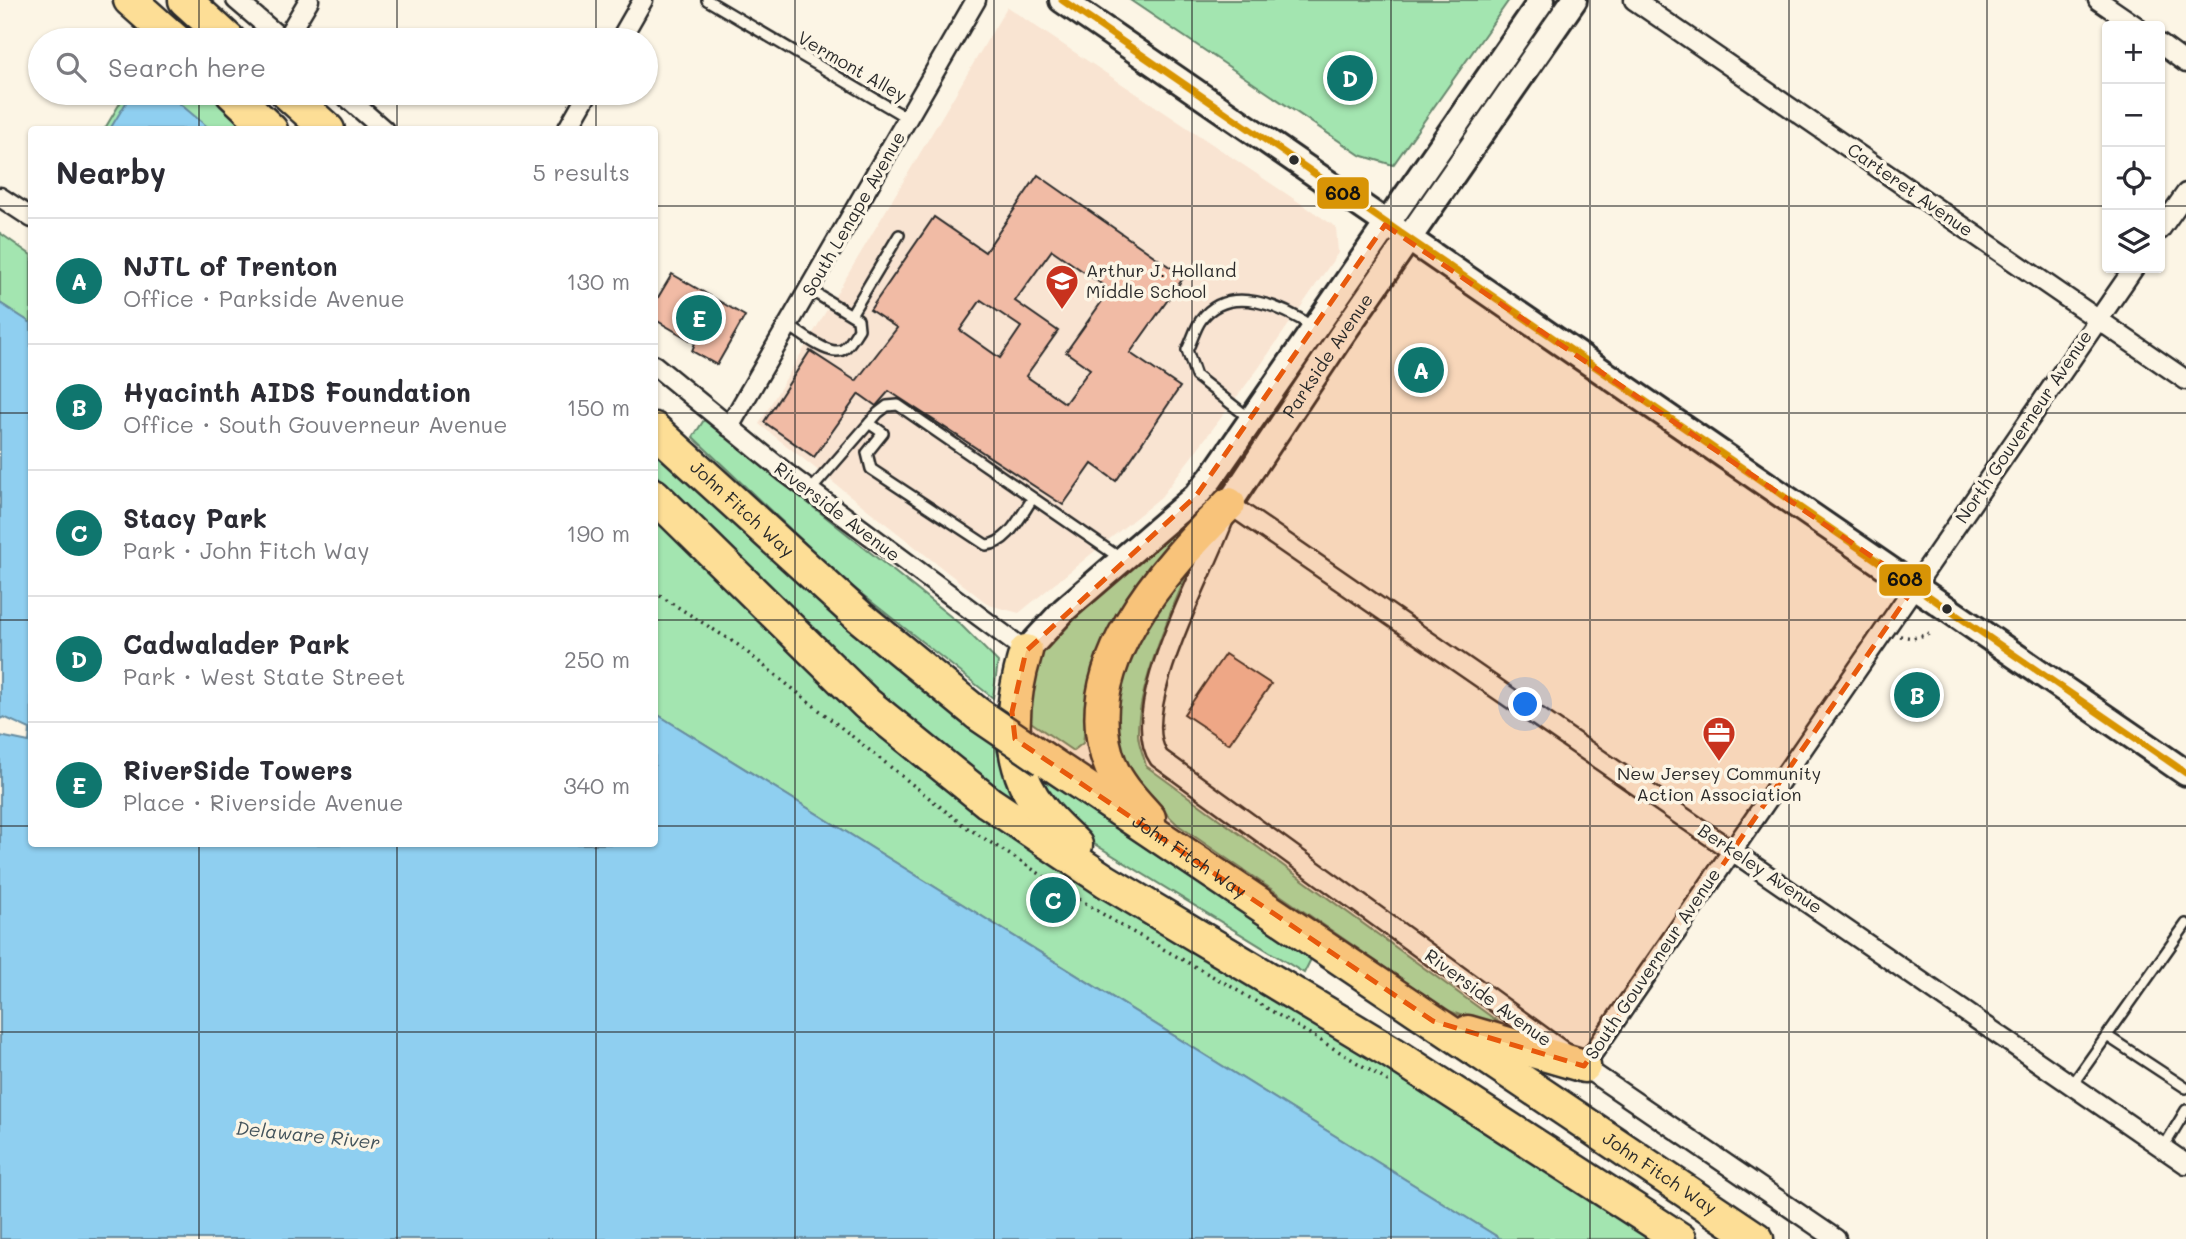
<!DOCTYPE html>
<html lang="en">
<head>
<meta charset="utf-8">
<style>
  :root { --surface:#fff; --page:#f2f2f3; --text:#2b2b33; --muted:#7c7c81; --line:#e1e1e2; --accent:#0f766e }
  body { margin:0; font-family:Mali,sans-serif; background:var(--page); color:var(--text) }
  .controls { position:absolute; right:21px; top:21px; display:grid; overflow:hidden; border-radius:7px; box-shadow:0 2px 5px #0004 }
  .controls button { width:63px; height:63px; display:grid; place-items:center; padding:0; border:0; border-bottom:2px solid var(--line); background:var(--surface); color:var(--text); font:35px sans-serif }
  .you { position:absolute; left:1526px; top:705px; width:24px; height:24px; margin:-18px; border:5px solid #fff; border-radius:50%; background:#1a73e8; box-shadow:0 0 0 10px #1a73e833 }
  .badge { display:grid; place-items:center; width:46px; height:46px; border-radius:50%; background:var(--accent); color:#fff; font-size:23px; font-weight:700 }
  .pin { position:absolute; translate:-50% -50%; border:4px solid #fff; box-shadow:0 2px 7px #0006 }
  .list { margin:0; padding:0; list-style:none }
  h2 { display:flex; justify-content:space-between; align-items:center; height:91px; margin:0; padding:0 28px; font-size:30px }
  h2 small { font-size:23px; font-weight:400; color:var(--muted) }
  .list li { display:grid; grid-template-columns:46px 1fr auto; gap:21px; align-items:center; box-sizing:border-box; height:126px; padding:0 28px; border-top:2px solid var(--line) }
  .list b { display:block; font-size:26px; white-space:nowrap }
  .list p { margin:0; font-size:23px; white-space:nowrap; color:var(--muted) }
  .list em { font-size:23px; font-style:normal; color:var(--muted) }
  .icon { flex:none; width:38px; height:38px; fill:none; stroke:currentColor; stroke-width:2; stroke-linecap:round; stroke-linejoin:round }
  .map { position:relative; flex:none; width:2186px; height:1239px; overflow:hidden }
  .search { position:absolute; background:var(--surface); box-shadow:0 2px 5px #0004; left:28px; top:28px; width:630px; height:77px; display:flex; align-items:center; gap:18px; box-sizing:border-box; padding:0 24px; border-radius:38px; color:var(--muted); font-size:26px }
  .panel { position:absolute; background:var(--surface); box-shadow:0 2px 5px #0004; left:28px; top:126px; width:630px; height:721px; border-radius:7px }
  .map>svg:first-child { display:block }
  .built { fill:#f9e4d2 }
  .green { fill:#a3e5b0; stroke:#67886e; stroke-width:2 }
  .water { fill:#8fcff0; stroke:#678da1; stroke-width:2 }
  .building { fill:#f1bba5; stroke:#2b2b2b; stroke-width:2; fill-rule:evenodd }
  .lines { fill:none; stroke-linecap:round; stroke-linejoin:round }
  .lane-casing { stroke:#2b2b2b; stroke-width:14 }
  .street-casing { stroke:#2b2b2b; stroke-width:23 }
  .secondary-casing { stroke:#2b2b2b; stroke-width:30 }
  .highway-casing { stroke:#2b2b2b; stroke-width:37 }
  .path { stroke:#2b2b2b; stroke-width:3.5; stroke-dasharray:2 5; stroke-linecap:butt }
  .lane { stroke:#fcf5e5; stroke-width:9 }
  .street { stroke:#fcf5e5; stroke-width:18 }
  .secondary { stroke:#fcf5e5; stroke-width:24 }
  .highway { stroke:#fdde96; stroke-width:32 }
  .highway-bridge-casing { stroke:#2b2b2b; stroke-width:37; stroke-linecap:butt }
  .highway-bridge { stroke:#fdde96; stroke-width:32 }
  .bus-1-casing { stroke:#fcf5e5; stroke-width:12 }
  .bus-1 { stroke:#d89406; stroke-width:7 }
  .marked { fill:#e8590c; fill-opacity:0.2; stroke:#e8590c; stroke-width:5; stroke-dasharray:14 9; stroke-linejoin:round }
  .grid { fill:none; stroke:#2b2b2b; stroke-width:2; stroke-opacity:0.55 }
  .bus-dot { fill:#2b2b2b; stroke:#fcf5e5; stroke-width:2.5 }
  .labels { text-anchor:middle; stroke-width:7; stroke-linejoin:round; paint-order:stroke }
  .street-label { font-size:18px; fill:#2b2b2b; stroke:#fcf5e5 }
  .poi-label { font-size:18px; fill:#2b2b2b; stroke:#fcf5e5; text-anchor:start }
  .water-label { font-size:19px; font-style:italic; fill:#44545c; stroke:#fcf5e5 }
  .line-badge { stroke:#fcf5e5; stroke-width:2.5 }
  .pale-badge-label { font-size:19px; text-anchor:middle; font-weight:bold; fill:#111 }
</style>
</head>
<body>
<div class="map">
<svg width="2186" height="1239" viewBox="0 0 2186 1239">
  <rect width="100%" height="100%" fill="#fcf5e5"/>
  <filter id="ink" filterUnits="userSpaceOnUse"><feTurbulence type="fractalNoise" baseFrequency=".0143" numOctaves="2"/><feDisplacementMap in="SourceGraphic" scale="14" xChannelSelector="R" yChannelSelector="G"/><feConvolveMatrix kernelMatrix="1 2 1 2 8 2 1 2 1" color-interpolation-filters="sRGB"/></filter>
  <g filter="url(#ink)">
    <path class="built" d="M 1007,7 L 1336,227 L 1338,253 L 1258,369 L 1161,497 L 1019,613 L 989,605 L 759,424 Z"/>
    <path class="green" d="M 1130,0 L 1509,0 L 1393,165 L 1360,155 Z
      M 126,93 L 232,93 L 271,130 L 104,130 Z
      M 0,233 L 31,255 L 31,323 L 0,303 Z
      M 704,420 L 960,624 L 998,662 L 993,698 L 844,580 L 693,437 Z
      M 654,449 L 847,628 L 995,744 L 1011,798 L 901,713 L 820,639 L 655,474 Z
      M 654,494 L 927,756 L 1680,1239 L 1501,1239 L 655,713 Z
      M 1188,519 L 1188,527 L 1116,624 L 1092,667 L 1083,743 L 1073,751 L 1022,716 L 1037,656 L 1077,610 Z
      M 1200,546 C 1178,593 1137,684 1138,734 C 1138,744 1144,756 1146,766 L 1522,1039 L 1447,1010 L 1178,825 L 1132,780 L 1114,736 L 1112,692 L 1136,632 Z
      M 1032,772 L 1311,959 L 1304,973 L 1070,829 Z"/>
    <path class="water" d="M 132,93 L 167,93 L 210,129 L 110,129 Z
      M 0,303 L 31,323 L 32,844 L 654,844 L 655,713 L 1501,1239 L 0,1239 L 0,736 L 29,742 L 30,729 L 4,717 L 0,719 Z"/>
    <path class="building" d="M 1038,175 L 1184,277 L 1130,353 L 1180,387 L 1116,481 L 1092,464 L 1063,505 L 889,391 L 876,406 L 859,394 L 814,457 L 764,422 L 810,351 L 856,381 L 897,328 L 870,310 L 934,217 L 985,252 ZM 1052,250 L 1110,290 L 1066,352 L 1090,369 L 1065,403 L 1026,376 L 1058,331 L 1015,301 ZM 981,300 L 1021,327 L 1000,358 L 960,330 Z
      M 672,274 L 745,316 L 717,365 L 692,351 L 695,343 L 654,319 L 654,304 Z
      M 1225,654 L 1271,684 L 1229,744 L 1184,714 Z"/>
    <g class="lines">
      <defs>
        <path id="lane" d="M 707,0 L 909,119
          M 852,313 L 899,235
          M 789,326 C 801,333 832,360 845,348 C 851,343 855,335 859,329 L 858,319 L 810,290
          M 1249,418 L 1196,376 L 1187,350 C 1192,341 1195,328 1201,320 C 1229,282 1283,307 1313,327
          M 869,423 L 883,433 L 867,453 L 871,469 L 986,545 C 1008,544 1021,515 1033,498
          M 810,491 L 878,413 L 887,406 L 898,405 L 1120,558
          M 2107,1036 L 2186,1088
          M 2072,1085 L 2186,924
          M 2163,1148 L 2186,1110"/>
        <path id="street" d="M 236,0 L 283,40
          M 1634,0 L 2186,380
          M 2098,0 L 2136,26
          M 285,40 L 309,0
          M 620,40 L 643,0
          M 2160,44 L 2186,63
          M 342,93 L 384,130
          M 567,130 L 588,93
          M 0,197 L 32,218
          M 2160,230 L 2186,193
          M 654,365 L 786,473 L 1026,651
          M 729,427 L 976,0
          M 1584,1066 L 2134,268
          M 1836,1239 L 1587,1069 L 1159,758 C 1124,707 1213,561 1229,504 L 2186,1164"/>
        <g id="secondary">
          <path d="M 1062,0 L 2186,773"/>
          <path id="s1" d="M 1229,504 L 1341,336 L 1574,0"/>
          <path d="M 1026,651 L 1065,609 L 1196,496 L 1211,478 L 1542,0"/>
        </g>
        <g id="highway">
          <path d="M 130,0 L 175,40"/>
          <path d="M 185,0 L 229,40"/>
          <path d="M 232,93 L 271,130"/>
          <path d="M 287,93 L 328,130"/>
          <path id="s2" d="M 654,429 L 860,617 L 978,714"/>
          <path d="M 654,495 L 867,704 L 988,802 L 1106,881 L 1391,1052 L 1680,1239"/>
          <path d="M 1026,651 C 1010,704 1004,765 1042,810 C 1052,823 1065,834 1076,845"/>
          <path id="s3" d="M 1044,759 L 1757,1239"/>
          <path d="M 1149,818 C 1135,802 1119,786 1111,767 C 1071,669 1165,568 1229,504"/>
          <path d="M 1468,1032 L 1584,1066"/>
        </g>
      </defs>
      <use href="#lane" class="lane-casing"/>
      <use href="#street" class="street-casing"/>
      <use href="#secondary" class="secondary-casing"/>
      <use href="#highway" class="highway-casing"/>
      <path class="path" d="M 654,592 L 738,645 L 963,825 L 1120,925 L 1230,986 L 1391,1083
        M 1900,636 L 1913,638 L 1929,634"/>
      <use href="#lane" class="lane"/>
      <use href="#street" class="street"/>
      <use href="#secondary" class="secondary"/>
      <use href="#highway" class="highway"/>
      <defs>
        <path id="highway-bridge" d="M 978,714 L 1044,759"/>
      </defs>
      <use href="#highway-bridge" class="highway-bridge-casing"/>
      <use href="#highway-bridge" class="highway-bridge"/>
      <defs>
        <path id="bus-1" d="M 1062,0 L 2186,773"/>
      </defs>
      <use href="#bus-1" class="bus-1-casing"/>
      <use href="#bus-1" class="bus-1"/>
    </g>
  </g>
  <path class="marked" d="M 1385,225 L 1915,586 L 1584,1066 L 1433,1021 L 1015,739 L 1012,712 L 1026,651 L 1196,496 Z"/>
  <path class="grid" d="M 199,0 L 199,40M 397,0 L 397,40M 596,0 L 596,40M 795,0 L 795,1239M 994,0 L 994,1239M 1192,0 L 1192,1239M 1391,0 L 1391,1239M 1590,0 L 1590,1239M 1789,0 L 1789,1239M 1987,0 L 1987,1239M 199,93 L 199,130M 397,93 L 397,130M 596,93 L 596,130M 0,206 L 32,206M 654,206 L 2107,206M 2160,206 L 2186,206M 0,413 L 32,413M 654,413 L 2186,413M 0,620 L 32,620M 654,620 L 2186,620M 0,826 L 32,826M 654,826 L 2186,826M 199,844 L 199,1239M 397,844 L 397,1239M 596,844 L 596,1239M 0,1032 L 2186,1032"/>
  <defs>
    <symbol id="school-pin" viewBox="-11 -11 22 30"><path d="M0 17L-7.5 6A9.5 9.5 0 1 1 7.5 6Z" fill="#c8321e" stroke="#fcf5e5"/><path d="M0-5L7-2L0 1L-7-2ZM-4 1L0 2.5L4 1V4Q0 6-4 4Z" fill="#fff"/></symbol>
    <symbol id="office-pin" viewBox="-11 -11 22 30"><path d="M0 17L-7.5 6A9.5 9.5 0 1 1 7.5 6Z" fill="#c8321e" stroke="#fcf5e5"/><path d="M-6-3h4V-5.5h4V-3h4V5H-6ZM-1-4.5V-3h2v-1.5ZM-6 0V1H6V0Z" fill="#fff"/></symbol>
  </defs>
  <g fill-rule="evenodd">
    <use href="#school-pin" x="1043" y="262" width="38" height="52"/>
    <use href="#office-pin" x="1700" y="714" width="38" height="52"/>
  </g>
  <g class="bus-dot">
    <circle cx="1294" cy="160" r="6"/>
    <circle cx="1947" cy="609" r="6"/>
  </g>
  <g class="labels">
    <g class="street-label">
      <text transform="translate(852 67) rotate(30)" y="6">Vermont Alley</text>
      <text transform="translate(1910 190) rotate(35)" y="6">Carteret Avenue</text>
      <text transform="translate(854 214) rotate(-60)" y="6">South Lenape Avenue</text>
      <text dy="6" stroke="none"><textPath href="#s1" startOffset="178">Parkside Avenue</textPath></text>
      <text transform="translate(2024 427) rotate(-56)" y="6">North Gouverneur Avenue</text>
      <text dy="6" stroke="none"><textPath href="#s2" startOffset="119">John Fitch Way</textPath></text>
      <text transform="translate(837 512) rotate(37)" y="6">Riverside Avenue</text>
      <text dy="6" stroke="none"><textPath href="#s3" startOffset="175">John Fitch Way</textPath></text>
      <text transform="translate(1760 869) rotate(34)" y="6">Berkeley Avenue</text>
      <text transform="translate(1653 964) rotate(-56)" y="6">South Gouverneur Avenue</text>
      <text transform="translate(1488 998) rotate(36)" y="6">Riverside Avenue</text>
      <text dy="6" stroke="none"><textPath href="#s3" startOffset="742">John Fitch Way</textPath></text>
    </g>
    <g class="poi-label">
      <text x="1086" y="277">Arthur J. Holland<tspan x="1086" dy="21">Middle School</tspan></text>
      <text x="1719" y="780" text-anchor="middle">New Jersey Community<tspan x="1719" dy="21">Action Association</tspan></text>
    </g>
    <g class="water-label">
      <text transform="translate(308 1135) rotate(6)" y="7">Delaware River</text>
    </g>
  </g>
  <g class="line-badge">
    <rect x="1316" y="176" width="54" height="34" rx="7" fill="#d89406"/>
    <rect x="1878" y="563" width="54" height="34" rx="7" fill="#d89406"/>
  </g>
  <g class="pale-badge-label">
    <text x="1343" y="200">608</text>
    <text x="1905" y="586">608</text>
  </g>
</svg>
<div class="controls">
<button>+</button>
<button>−</button>
<button><svg class="icon" aria-label="locate" viewBox="0 0 24 24"><circle cx="12" cy="12" r="6"/><path d="M12 2v4M12 18v4M2 12h4M18 12h4"/></svg></button>
<button><svg class="icon" aria-label="layers" viewBox="0 0 24 24"><path d="M12 4l9 5-9 5-9-5zM3 14l9 5 9-5"/></svg></button>
</div>
<div class="you"></div>
<div class="pin badge" style="left:1421px;top:370px">A</div>
<div class="pin badge" style="left:1917px;top:695px">B</div>
<div class="pin badge" style="left:1053px;top:900px">C</div>
<div class="pin badge" style="left:1350px;top:78px">D</div>
<div class="pin badge" style="left:699px;top:318px">E</div>
<div class="search"><svg class="icon" aria-label="search" viewBox="0 0 24 24"><circle cx="10" cy="10" r="6"/><path d="M15 15l6 6"/></svg>Search here</div>
<section class="panel">
<h2>Nearby<small>5 results</small></h2>
<ul class="list">
<li><span class="badge">A</span><div><b>NJTL of Trenton</b><p>Office · Parkside Avenue</p></div><em>130 m</em></li>
<li><span class="badge">B</span><div><b>Hyacinth AIDS Foundation</b><p>Office · South Gouverneur Avenue</p></div><em>150 m</em></li>
<li><span class="badge">C</span><div><b>Stacy Park</b><p>Park · John Fitch Way</p></div><em>190 m</em></li>
<li><span class="badge">D</span><div><b>Cadwalader Park</b><p>Park · West State Street</p></div><em>250 m</em></li>
<li><span class="badge">E</span><div><b>RiverSide Towers</b><p>Place · Riverside Avenue</p></div><em>340 m</em></li>
</ul>
</section>
</div>
</body>
</html>
